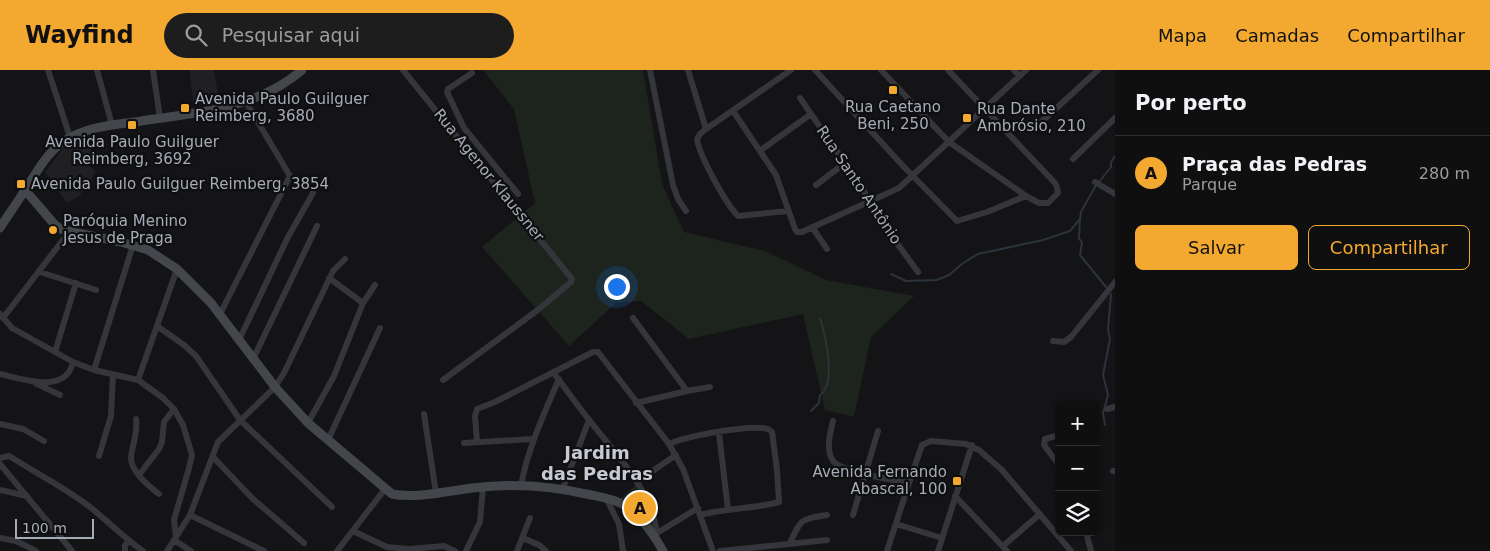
<!DOCTYPE html>
<html lang="pt">
<head>
<meta charset="utf-8">
<style>
  :root { --surface:#0f0f10; --page:#1d1d1e; --text:#f1f3f6; --muted:#9b9c9f; --line:#2f2f30; --accent:#f3a92f }
  body { margin:0; font-family:"DejaVu Sans",sans-serif; background:var(--page); color:var(--text) }
  .controls { position:absolute; right:15px; bottom:15px; display:grid; overflow:hidden; border-radius:8px; box-shadow:0 1px 4px #0004 }
  .controls button { width:45px; height:45px; display:grid; place-items:center; padding:0; border:0; border-bottom:1px solid var(--line); background:var(--surface); color:var(--text); font:25px sans-serif }
  .scale { position:absolute; left:15px; bottom:12px; width:79px; box-sizing:border-box; padding-left:5px; border:2px solid #a6acb6; border-top:0; font-size:14px; line-height:18px; white-space:nowrap; color:#a6acb6; -webkit-text-stroke:4px #0f0f11; paint-order:stroke }
  .you { position:absolute; left:616px; top:216px; width:18px; height:18px; margin:-12px; border:4px solid #fff; border-radius:50%; background:#1a73e8; box-shadow:0 0 0 8px #1a73e833 }
  .badge { display:grid; place-items:center; width:32px; height:32px; border-radius:50%; background:var(--accent); color:#111; font-size:16px; font-weight:700 }
  .pin { position:absolute; translate:-50% -50%; border:2px solid #fff; box-shadow:0 1px 5px #0006 }
  .list { margin:0; padding:0; list-style:none }
  h2 { display:flex; justify-content:space-between; align-items:center; height:65px; margin:0; padding:0 20px; font-size:21px }
  h2 small { font-size:16px; font-weight:400; color:var(--muted) }
  .list li { display:grid; grid-template-columns:32px 1fr auto; gap:15px; align-items:center; box-sizing:border-box; height:75px; padding:0 20px; border-top:1px solid var(--line) }
  .list b { display:block; font-size:19px; white-space:nowrap }
  .list p { margin:0; font-size:16px; white-space:nowrap; color:var(--muted) }
  .list em { font-size:16px; font-style:normal; color:var(--muted) }
  .actions { display:flex; gap:10px; padding:15px 20px }
  .actions a { flex:1; padding:11px 0; border:1px solid var(--accent); border-radius:8px; text-align:center; font-size:18px; color:var(--accent) }
  .actions .main { background:var(--accent); color:#111 }
  .icon { flex:none; width:28px; height:28px; fill:none; stroke:currentColor; stroke-width:2; stroke-linecap:round; stroke-linejoin:round }
  .map { position:relative; flex:none; width:1115px; height:481px; overflow:hidden }
  header { display:flex; align-items:center; gap:30px; box-sizing:border-box; height:70px; padding:0 25px; background:var(--accent); color:#111 }
  header strong { font-size:24px }
  nav { display:flex; gap:28px; margin-inline-start:auto; font-size:18px }
  .search { width:350px; height:45px; background:var(--page); display:flex; align-items:center; gap:12px; box-sizing:border-box; padding:0 18px; border-radius:28px; color:var(--muted); font-size:19px }
  main { display:flex }
  aside { flex:1; background:var(--surface) }
  .map>svg:first-child { display:block }
  .built { fill:#202023 }
  .green { fill:#1c241d }
  .lines { fill:none; stroke-linecap:round; stroke-linejoin:round }
  .stream { stroke:#2a343a; stroke-width:2 }
  .minor { stroke:#35363b; stroke-width:6 }
  .secondary { stroke:#43464b; stroke-width:9 }
  .poi-dot { fill:#f3a92f; stroke:#0f0f11; stroke-width:2 }
  .labels { text-anchor:middle; stroke-width:4.5; stroke-linejoin:round; paint-order:stroke }
  .poi-label { font-size:15px; fill:#a6acb6; stroke:#0f0f11; text-anchor:start }
  .street-label { font-size:15px; fill:#a6acb6; stroke:#0f0f11 }
  .quarter-label { font-size:18px; font-weight:bold; fill:#c7cad2; stroke:#0f0f11 }
</style>
</head>
<body>
<header>
<strong>Wayfind</strong>
<div class="search"><svg class="icon" aria-label="search" viewBox="0 0 24 24"><circle cx="10" cy="10" r="6"/><path d="M15 15l6 6"/></svg>Pesquisar aqui</div>
<nav><a>Mapa</a><a>Camadas</a><a>Compartilhar</a></nav>
</header>
<main>
<div class="map">
<svg width="1115" height="481" viewBox="0 0 1115 481">
  <rect width="100%" height="100%" fill="#141416"/>
  <path class="built" d="M 189,0 L 214,0 L 219,30 L 194,35 Z
    M 93,66 L 91,86 L 87,94 L 96,102 L 79,126 L 67,133 L 45,102 L 66,75 Z"/>
  <path class="green" d="M 483,0 L 643,0 L 662,114 L 684,162 L 765,181 L 826,210 L 914,226 L 871,267 L 854,347 L 825,340 L 803,244 L 689,269 L 641,231 L 616,233 L 569,276 L 482,177 L 535,133 L 514,39 Z
    M 638,413 L 646,429 L 656,461 L 620,429 Z"/>
  <g class="lines">
    <path class="stream" d="M 1099,112 L 1111,97 L 1111,92 L 1115,86
      M 1080,149 L 1079,168 L 1082,173 L 1080,185 L 1106,217
      M 891,204 L 906,211 L 937,210 L 949,205 L 963,193 L 978,184 L 1043,170 L 1070,161 L 1080,149 L 1081,142 L 1096,115
      M 811,341 L 819,333 L 820,325 C 837,314 825,264 820,248
      M 1105,355 L 1103,343 L 1108,325 L 1103,305 L 1110,269 L 1108,260 L 1111,224"/>
    <path class="minor" d="M 48,0 L 70,67
      M 97,0 L 112,55
      M 153,0 L 160,48
      M 403,0 L 572,209 L 571,212 L 539,239 L 443,310
      M 650,0 L 673,115 L 678,129 L 686,141
      M 688,0 L 706,59
      M 815,0 L 904,97 L 957,151 L 987,142 L 1026,126
      M 881,0 L 949,72 L 1026,126 L 1039,133 L 1048,133 L 1058,123 L 1057,117 L 1055,113 L 948,0
      M 1014,0 L 1019,6
      M 472,3 L 448,19 L 447,22 L 464,58 L 518,124
      M 800,28 L 863,119 L 875,143 L 918,202
      M 733,41 L 776,105 L 795,159 L 797,162 L 802,162 L 899,118 L 1026,0
      M 1038,55 L 1098,0
      M 761,80 L 811,44
      M 1073,89 L 1115,48
      M 1095,112 L 1115,124
      M 816,115 L 845,93
      M 788,141 L 738,146 C 726,134 699,85 697,69 L 700,64 L 706,59 L 791,0
      M 812,157 L 827,179
      M 40,202 L 96,220
      M 329,208 L 363,233
      M 0,244 L 12,258 L 73,292 L 94,300 L 138,310 L 163,328 L 174,339 L 183,355 L 192,385 L 189,398 L 174,450 L 176,467
      M 220,244 L 290,106 L 246,32
      M 3,248 L 69,162
      M 633,248 L 687,321 L 636,333
      M 157,256 L 184,275 L 196,286 L 240,350 L 332,437
      M 239,270 L 288,167 L 313,123
      M 1053,271 L 1064,272 L 1071,267 L 1115,212
      M 55,282 L 76,213
      M 253,289 L 317,156
      M 94,300 L 133,175
      M 553,302 C 565,318 577,335 590,351 C 613,381 660,429 656,469
      M 0,304 C 22,309 66,325 73,292
      M 138,310 L 177,199
      M 35,313 L 60,325
      M 687,321 L 710,317
      M 1107,339 L 1115,337
      M 424,344 L 436,423
      M 136,349 C 138,365 132,374 131,388 C 131,402 149,416 159,424
      M 833,351 C 830,363 825,381 834,392 C 843,402 894,410 909,413
      M 308,353 L 334,306 L 363,233 L 375,215
      M 0,354 L 23,359 L 44,371
      M 719,363 L 728,440
      M 1059,365 L 1045,369 L 1044,375 L 1059,395
      M 328,370 L 380,258
      M 477,372 L 475,346 L 477,339 L 495,332 L 593,282 L 598,282 L 669,374 L 683,399 L 713,481
      M 464,373 L 533,369
      M 669,374 C 686,366 743,356 762,358 C 766,358 769,359 772,362 L 777,400 L 779,432 C 753,439 726,438 700,445
      M 99,386 L 111,346 L 113,305
      M 213,387 L 252,428 L 304,473
      M 0,388 L 9,386 L 14,389 C 38,404 63,417 86,434 C 106,449 123,467 143,481
      M 0,394 L 72,481
      M 1113,401 L 1115,401
      M 139,405 L 159,379 L 162,372 L 164,352 L 174,339
      M 638,411 L 676,385
      M 521,415 C 528,378 544,344 559,309
      M 563,418 L 589,350
      M 0,420 L 27,426
      M 955,426 L 1007,481
      M 606,428 L 619,454 L 623,481
      M 190,445 L 264,481
      M 853,445 L 878,361
      M 896,454 L 942,468
      M 353,461 L 387,477 L 409,479 L 444,476 L 455,481
      M 1086,462 L 1091,481
      M 657,463 L 698,438
      M 0,468 L 16,471 L 36,481
      M 523,468 L 539,475 L 546,481
      M 174,470 L 191,481
      M 790,473 C 801,449 800,449 827,445
      M 1003,476 L 1040,444
      M 125,481 L 125,475 L 129,471
      M 167,481 L 190,445 L 218,372 L 275,317 L 284,303 L 333,201 L 345,189
      M 337,481 L 385,419
      M 466,481 L 480,452 L 483,417
      M 517,481 L 530,448
      M 720,481 L 827,470
      M 887,481 L 909,413 L 922,375 L 931,371 L 966,374 L 979,380 L 1002,400 L 1071,481
      M 938,481 L 972,375"/>
    <path class="secondary" d="M 25,120 L 55,155 L 63,160 L 121,172 L 148,180 L 177,199 L 211,233 L 275,317 L 308,353 L 392,424 C 415,429 449,421 472,418 C 512,413 552,416 591,425 C 601,427 614,429 624,435 C 641,446 653,463 663,481
      M 0,158 C 8,145 17,133 25,120 C 35,105 45,86 59,75 C 80,58 109,55 135,52 C 193,43 256,40 302,0"/>
  </g>
  <g class="poi-dot">
    <rect x="888" y="15" width="10" height="10" rx="2.5"/>
    <rect x="180" y="33" width="10" height="10" rx="2.5"/>
    <rect x="962" y="43" width="10" height="10" rx="2.5"/>
    <rect x="127" y="50" width="10" height="10" rx="2.5"/>
    <rect x="16" y="109" width="10" height="10" rx="2.5"/>
    <circle cx="53" cy="160" r="5"/>
    <rect x="952" y="406" width="10" height="10" rx="2.5"/>
  </g>
  <g class="labels">
    <g class="poi-label">
      <text x="195" y="34">Avenida Paulo Guilguer<tspan x="195" dy="17">Reimberg, 3680</tspan></text>
      <text x="893" y="42" text-anchor="middle">Rua Caetano<tspan x="893" dy="17">Beni, 250</tspan></text>
      <text x="977" y="44">Rua Dante<tspan x="977" dy="17">Ambrósio, 210</tspan></text>
      <text x="132" y="77" text-anchor="middle">Avenida Paulo Guilguer<tspan x="132" dy="17">Reimberg, 3692</tspan></text>
      <text x="31" y="119">Avenida Paulo Guilguer Reimberg, 3854</text>
      <text x="63" y="156">Paróquia Menino<tspan x="63" dy="17">Jesus de Praga</tspan></text>
      <text x="947" y="407" text-anchor="end">Avenida Fernando<tspan x="947" dy="17">Abascal, 100</tspan></text>
    </g>
    <g class="street-label">
      <text transform="translate(489 105) rotate(51)" y="5">Rua Agenor Klaussner</text>
      <text transform="translate(859 115) rotate(56)" y="5">Rua Santo Antônio</text>
    </g>
    <g class="quarter-label">
      <text x="597" y="389">Jardim<tspan x="597" dy="21">das Pedras</tspan></text>
    </g>
  </g>
</svg>
<div class="controls">
<button>+</button>
<button>−</button>
<button><svg class="icon" aria-label="layers" viewBox="0 0 24 24"><path d="M12 4l9 5-9 5-9-5zM3 14l9 5 9-5"/></svg></button>
</div>
<div class="scale">100 m</div>
<div class="you"></div>
<div class="pin badge" style="left:640px;top:438px">A</div>
</div>
<aside>
<h2>Por perto<small></small></h2>
<ul class="list">
<li><span class="badge">A</span><div><b>Praça das Pedras</b><p>Parque</p></div><em>280 m</em></li>
</ul>
<div class="actions"><a class="main">Salvar</a><a>Compartilhar</a></div>
</aside>
</main>
</body>
</html>
